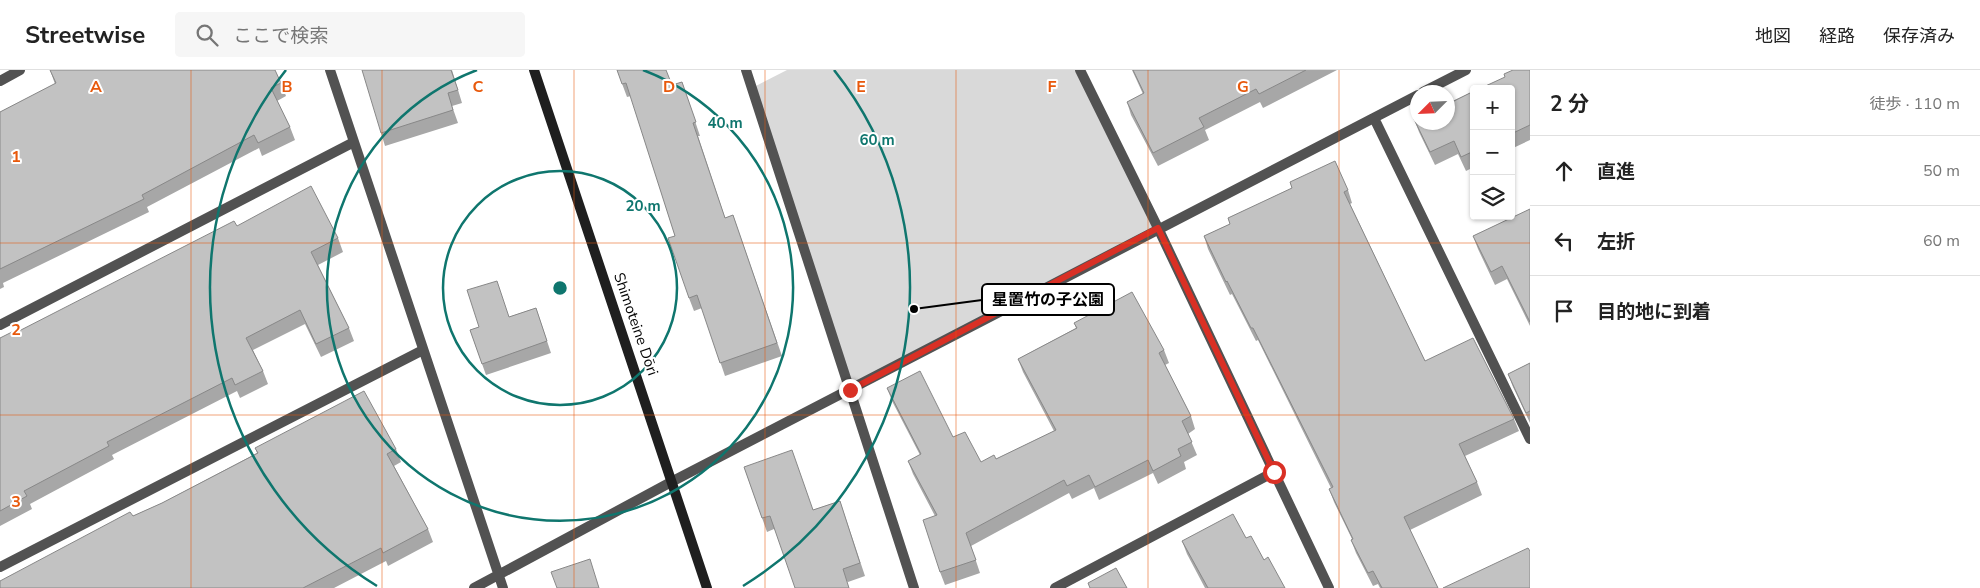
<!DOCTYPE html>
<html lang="ja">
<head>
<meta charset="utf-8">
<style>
  :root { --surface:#fff; --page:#f6f6f6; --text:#222; --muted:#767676; --line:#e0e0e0 }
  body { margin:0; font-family:"Nunito Sans","Noto Sans JP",sans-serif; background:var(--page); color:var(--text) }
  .controls { position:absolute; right:15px; top:15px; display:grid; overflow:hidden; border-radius:5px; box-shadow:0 1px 4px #0004 }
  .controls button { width:45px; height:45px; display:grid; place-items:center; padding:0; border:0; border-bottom:1px solid var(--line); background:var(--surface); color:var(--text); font:25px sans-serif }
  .compass { position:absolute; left:1410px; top:15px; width:45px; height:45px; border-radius:50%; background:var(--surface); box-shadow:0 1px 4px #0004; rotate:246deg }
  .stop { position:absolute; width:15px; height:15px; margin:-11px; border:4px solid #d93025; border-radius:50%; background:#fff }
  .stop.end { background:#d93025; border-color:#fff; box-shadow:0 1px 5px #0008 }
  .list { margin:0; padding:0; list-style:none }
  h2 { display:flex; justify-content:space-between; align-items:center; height:65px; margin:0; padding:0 20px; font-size:21px }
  h2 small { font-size:16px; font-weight:400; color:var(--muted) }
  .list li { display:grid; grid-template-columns:32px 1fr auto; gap:15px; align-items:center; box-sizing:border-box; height:70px; padding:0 20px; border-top:1px solid var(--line) }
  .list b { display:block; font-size:19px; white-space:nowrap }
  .list em { font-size:16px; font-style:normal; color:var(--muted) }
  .icon { flex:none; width:28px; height:28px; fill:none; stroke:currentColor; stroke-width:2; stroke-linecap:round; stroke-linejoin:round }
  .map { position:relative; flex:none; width:1530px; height:518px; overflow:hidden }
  header { display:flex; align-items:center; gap:30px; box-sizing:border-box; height:70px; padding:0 25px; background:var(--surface); border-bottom:1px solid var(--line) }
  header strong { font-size:24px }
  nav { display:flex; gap:28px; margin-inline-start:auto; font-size:18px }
  .search { width:350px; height:45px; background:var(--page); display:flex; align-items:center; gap:12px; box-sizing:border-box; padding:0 18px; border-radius:5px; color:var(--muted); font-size:19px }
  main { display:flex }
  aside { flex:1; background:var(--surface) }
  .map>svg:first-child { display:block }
  .green { fill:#d9d9d9 }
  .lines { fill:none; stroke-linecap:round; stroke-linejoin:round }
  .street { stroke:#525252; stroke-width:10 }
  .secondary { stroke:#1f1f1f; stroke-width:10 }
  .wall { fill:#a7a7a7 }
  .building { fill:#c2c2c2; stroke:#888 }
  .route { stroke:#d93025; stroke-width:6 }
  .grid { fill:none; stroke:#e8590c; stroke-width:1; stroke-opacity:0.55 }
  .ring { fill:none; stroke:#0f766e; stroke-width:2.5 }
  .labels { text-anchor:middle; stroke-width:4; stroke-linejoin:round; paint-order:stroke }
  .street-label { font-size:15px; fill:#000; stroke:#fff }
  .grid-label { font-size:16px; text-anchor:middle; font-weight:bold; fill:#e8590c; stroke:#fff; stroke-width:4; stroke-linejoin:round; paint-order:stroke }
  .centre { fill:#0f766e; stroke:#fff; stroke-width:2.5 }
  .ring-label { font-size:15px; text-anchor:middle; font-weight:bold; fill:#0f766e; stroke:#fff; stroke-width:4; stroke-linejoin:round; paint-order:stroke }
  .leader { fill:none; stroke:#000; stroke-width:2 }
  .callout-dot { fill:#000; stroke:#fff; stroke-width:2 }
  .callout { fill:#fff; stroke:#000; stroke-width:2 }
  .callout-label { font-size:16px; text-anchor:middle; font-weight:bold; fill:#000 }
</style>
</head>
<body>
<header>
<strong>Streetwise</strong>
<div class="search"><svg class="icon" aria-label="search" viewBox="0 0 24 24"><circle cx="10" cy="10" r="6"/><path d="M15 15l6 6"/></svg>ここで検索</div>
<nav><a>地図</a><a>経路</a><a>保存済み</a></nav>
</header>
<main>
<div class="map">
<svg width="1530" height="518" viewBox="0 0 1530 518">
  <rect width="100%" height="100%" fill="#fff"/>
  <path class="green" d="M 787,0 L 1080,0 L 1158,158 L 850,320 L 752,18 Z"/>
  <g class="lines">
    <path class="street" d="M 330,0 L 503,518
      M 746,0 L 914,518
      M 1080,0 L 1158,158 L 1329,518
      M 0,11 L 20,0
      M 1423,22 L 1466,0
      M 1374,48 L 1530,369
      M 0,255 L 354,72
      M 0,497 L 423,280
      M 474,518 L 673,411 L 1418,25
      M 1055,518 L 1274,402"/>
    <path class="secondary" d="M 534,0 L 707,518"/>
  </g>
  <path class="wall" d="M 50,0 L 281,13 L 286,26 L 277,31 L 290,57 L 295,70 L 262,86 L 259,78 L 147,137 L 149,142 L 3,213 L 4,217 L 0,219 L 0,42 L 55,14 Z
    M 452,0 L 462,33 L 452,36 L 458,53 L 385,76 L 381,63 Z
    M 617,0 L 672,15 L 682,12 L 700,66 L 698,66 L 725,148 L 733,145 L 782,286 L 725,306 L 702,238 L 694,241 L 689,228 L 675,166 L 631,26 L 627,27 Z
    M 1132,0 L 1337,0 L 1263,38 L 1260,32 L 1205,60 L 1209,70 L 1158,96 L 1131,45 L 1127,32 L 1143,24 Z
    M 1530,0 L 1530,70 L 1511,79 L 1511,19 Z
    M 1474,21 L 1474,97 L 1466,101 L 1458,84 L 1435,95 L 1419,62 L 1414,49 Z
    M 1290,112 L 1348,120 L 1352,133 L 1350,134 L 1425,291 L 1514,349 L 1519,361 L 1465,386 L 1477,412 L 1482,425 L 1410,460 L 1438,518 L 1380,518 L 1378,514 L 1373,516 L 1356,483 L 1351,470 L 1352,469 L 1334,432 L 1329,419 L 1331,418 L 1258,270 L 1256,271 L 1232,224 L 1230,225 L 1208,179 L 1204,166 L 1230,154 L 1228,148 L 1292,118 Z
    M 1530,139 L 1530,256 L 1507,209 L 1495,215 L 1478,179 L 1473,166 Z
    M 237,156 L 338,168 L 343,182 L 318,195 L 349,258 L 354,271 L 321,287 L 305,254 L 253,280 L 263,301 L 268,314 L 240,328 L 237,321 L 112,385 L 114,389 L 30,434 L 32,439 L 0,456 L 0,268 L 17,262 Z
    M 536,238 L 551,283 L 486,305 L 470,260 Z
    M 1074,253 L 1164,280 L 1169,293 L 1165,295 L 1191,346 L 1195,359 L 1188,364 L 1197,385 L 1184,392 L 1186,399 L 1158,414 L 1153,403 L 1099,430 L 1094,418 L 1072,429 L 1069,423 L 971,476 L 980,503 L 945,515 L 940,502 L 935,446 L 913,404 L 908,391 L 920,385 L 892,331 L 887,318 L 953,367 L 981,392 L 996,389 L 1054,361 L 1023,302 L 1018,289 L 1076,258 Z
    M 1530,293 L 1530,353 L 1513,317 L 1508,304 Z
    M 255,378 L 396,379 L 401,392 L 394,396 L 428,459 L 433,472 L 388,496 L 386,491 L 334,518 L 0,518 L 133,446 L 162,433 L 257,383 Z
    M 744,397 L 813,440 L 840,431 L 865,506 L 848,512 L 774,459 L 767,462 Z
    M 1246,468 L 1264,490 L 1285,518 L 1205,518 L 1187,484 L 1182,471 Z"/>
  <path class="building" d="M 50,0 L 275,0 L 281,13 L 271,18 L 290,57 L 258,73 L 254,65 L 142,125 L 144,129 L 0,199 L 0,42 L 56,13 Z
    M 362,0 L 451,0 L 458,20 L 448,23 L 453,40 L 381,63 Z
    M 617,0 L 666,0 L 672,15 L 682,12 L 696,52 L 693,53 L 725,148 L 733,145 L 777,273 L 720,293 L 697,225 L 689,228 L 668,168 L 675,166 L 626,13 L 622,14 Z
    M 1133,0 L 1306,0 L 1259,24 L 1256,19 L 1199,48 L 1204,57 L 1153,83 L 1127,32 L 1144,23 Z
    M 1513,0 L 1530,0 L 1530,55 L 1511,64 L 1511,19 L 1479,19 L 1505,7 L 1504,4 Z
    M 1474,21 L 1474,81 L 1461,87 L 1454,71 L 1430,82 L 1414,49 L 1418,48 L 1418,52 L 1448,52 L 1448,34 Z
    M 1335,91 L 1348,120 L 1344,122 L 1425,291 L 1473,268 L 1514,349 L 1459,374 L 1477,412 L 1404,447 L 1438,518 L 1382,518 L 1373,501 L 1368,503 L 1351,470 L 1353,469 L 1329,419 L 1333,417 L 1253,258 L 1251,258 L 1227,211 L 1226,212 L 1204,166 L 1230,154 L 1228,148 L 1292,118 L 1290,112 Z
    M 311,116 L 338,168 L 311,182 L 349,258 L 316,274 L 300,240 L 246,268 L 263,301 L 235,315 L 232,308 L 107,372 L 109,376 L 24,421 L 27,426 L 0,441 L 0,268 L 16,260 L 17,262 L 234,151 L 237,156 Z
    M 1530,139 L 1530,252 L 1502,196 L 1491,202 L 1473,166 Z
    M 497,211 L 509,247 L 536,238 L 547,271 L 482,294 L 470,260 L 479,257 L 467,220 Z
    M 1132,222 L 1164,280 L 1159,283 L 1191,346 L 1182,351 L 1192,372 L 1178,379 L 1181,386 L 1153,401 L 1148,390 L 1095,417 L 1089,405 L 1067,416 L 1064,410 L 966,463 L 976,490 L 940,502 L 923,450 L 937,445 L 908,391 L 921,384 L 887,318 L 920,301 L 953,367 L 965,362 L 981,392 L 994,385 L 996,389 L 1056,360 L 1018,289 L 1077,258 L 1074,253 Z
    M 1530,293 L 1530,341 L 1526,343 L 1508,304 Z
    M 364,321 L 396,379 L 387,384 L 428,459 L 383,483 L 381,478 L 303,518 L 0,518 L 0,511 L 130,442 L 133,446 L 162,433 L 258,383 L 255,378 Z
    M 792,380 L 813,440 L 840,431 L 860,493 L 843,499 L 849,518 L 795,518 L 770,446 L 762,448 L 744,397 Z
    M 1233,444 L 1246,468 L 1251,466 L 1264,490 L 1268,487 L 1285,518 L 1208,518 L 1182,471 Z
    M 1528,478 L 1530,481 L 1530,518 L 1443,518 Z
    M 590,489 L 599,518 L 557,518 L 551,502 Z
    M 1116,498 L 1127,518 L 1090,518 L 1088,513 Z"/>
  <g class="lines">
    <path class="route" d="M 850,320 L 1158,158 L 1274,402"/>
  </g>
  <path class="grid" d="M 191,0 L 191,518M 382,0 L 382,518M 574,0 L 574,518M 765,0 L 765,518M 956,0 L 956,518M 1148,0 L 1148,518M 1339,0 L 1339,518M 0,173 L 1530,173M 0,345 L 1530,345"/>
  <g class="ring">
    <circle cx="560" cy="218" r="117"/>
    <path d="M643 0A233 233 0 1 1 477 0"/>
    <path d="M377 516A350 350 0 0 1 286 0M834 0A350 350 0 0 1 743 516"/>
  </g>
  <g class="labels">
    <g class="street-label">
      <text transform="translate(636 254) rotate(71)" y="5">Shimoteine Dōri</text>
    </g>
  </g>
  <g class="grid-label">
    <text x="96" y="22">A</text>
    <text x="287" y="22">B</text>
    <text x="478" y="22">C</text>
    <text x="669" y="22">D</text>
    <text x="861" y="22">E</text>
    <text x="1052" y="22">F</text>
    <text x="1243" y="22">G</text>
    <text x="16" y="92">1</text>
    <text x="16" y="265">2</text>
    <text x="16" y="437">3</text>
  </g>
  <circle cx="560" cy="218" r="8" class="centre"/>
  <g class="ring-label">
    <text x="725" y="58">40 m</text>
    <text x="877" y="75">60 m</text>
    <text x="643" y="141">20 m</text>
  </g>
  <path class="leader" d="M914 239L982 230"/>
  <circle class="callout-dot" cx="914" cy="239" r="5"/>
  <rect class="callout" x="982" y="214" width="132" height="31" rx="5"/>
  <g class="callout-label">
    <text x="1048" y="235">星置竹の子公園</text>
  </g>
</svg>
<div class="controls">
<button>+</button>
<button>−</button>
<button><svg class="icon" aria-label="layers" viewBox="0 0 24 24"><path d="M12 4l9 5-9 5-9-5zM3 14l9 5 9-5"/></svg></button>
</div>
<svg class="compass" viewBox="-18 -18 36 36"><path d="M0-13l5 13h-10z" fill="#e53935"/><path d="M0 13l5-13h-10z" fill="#767676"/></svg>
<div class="stop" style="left:1274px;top:402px"></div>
<div class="stop end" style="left:850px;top:320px"></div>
</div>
<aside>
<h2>2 分<small>徒歩 · 110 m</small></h2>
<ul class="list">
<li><svg class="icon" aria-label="ahead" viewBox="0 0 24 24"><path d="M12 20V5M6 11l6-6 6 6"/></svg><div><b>直進</b></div><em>50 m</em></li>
<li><svg class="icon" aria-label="left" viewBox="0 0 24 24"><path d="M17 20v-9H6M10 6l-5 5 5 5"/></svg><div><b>左折</b></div><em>60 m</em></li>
<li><svg class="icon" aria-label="arrive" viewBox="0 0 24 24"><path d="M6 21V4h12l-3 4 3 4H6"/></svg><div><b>目的地に到着</b></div></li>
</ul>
</aside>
</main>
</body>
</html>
